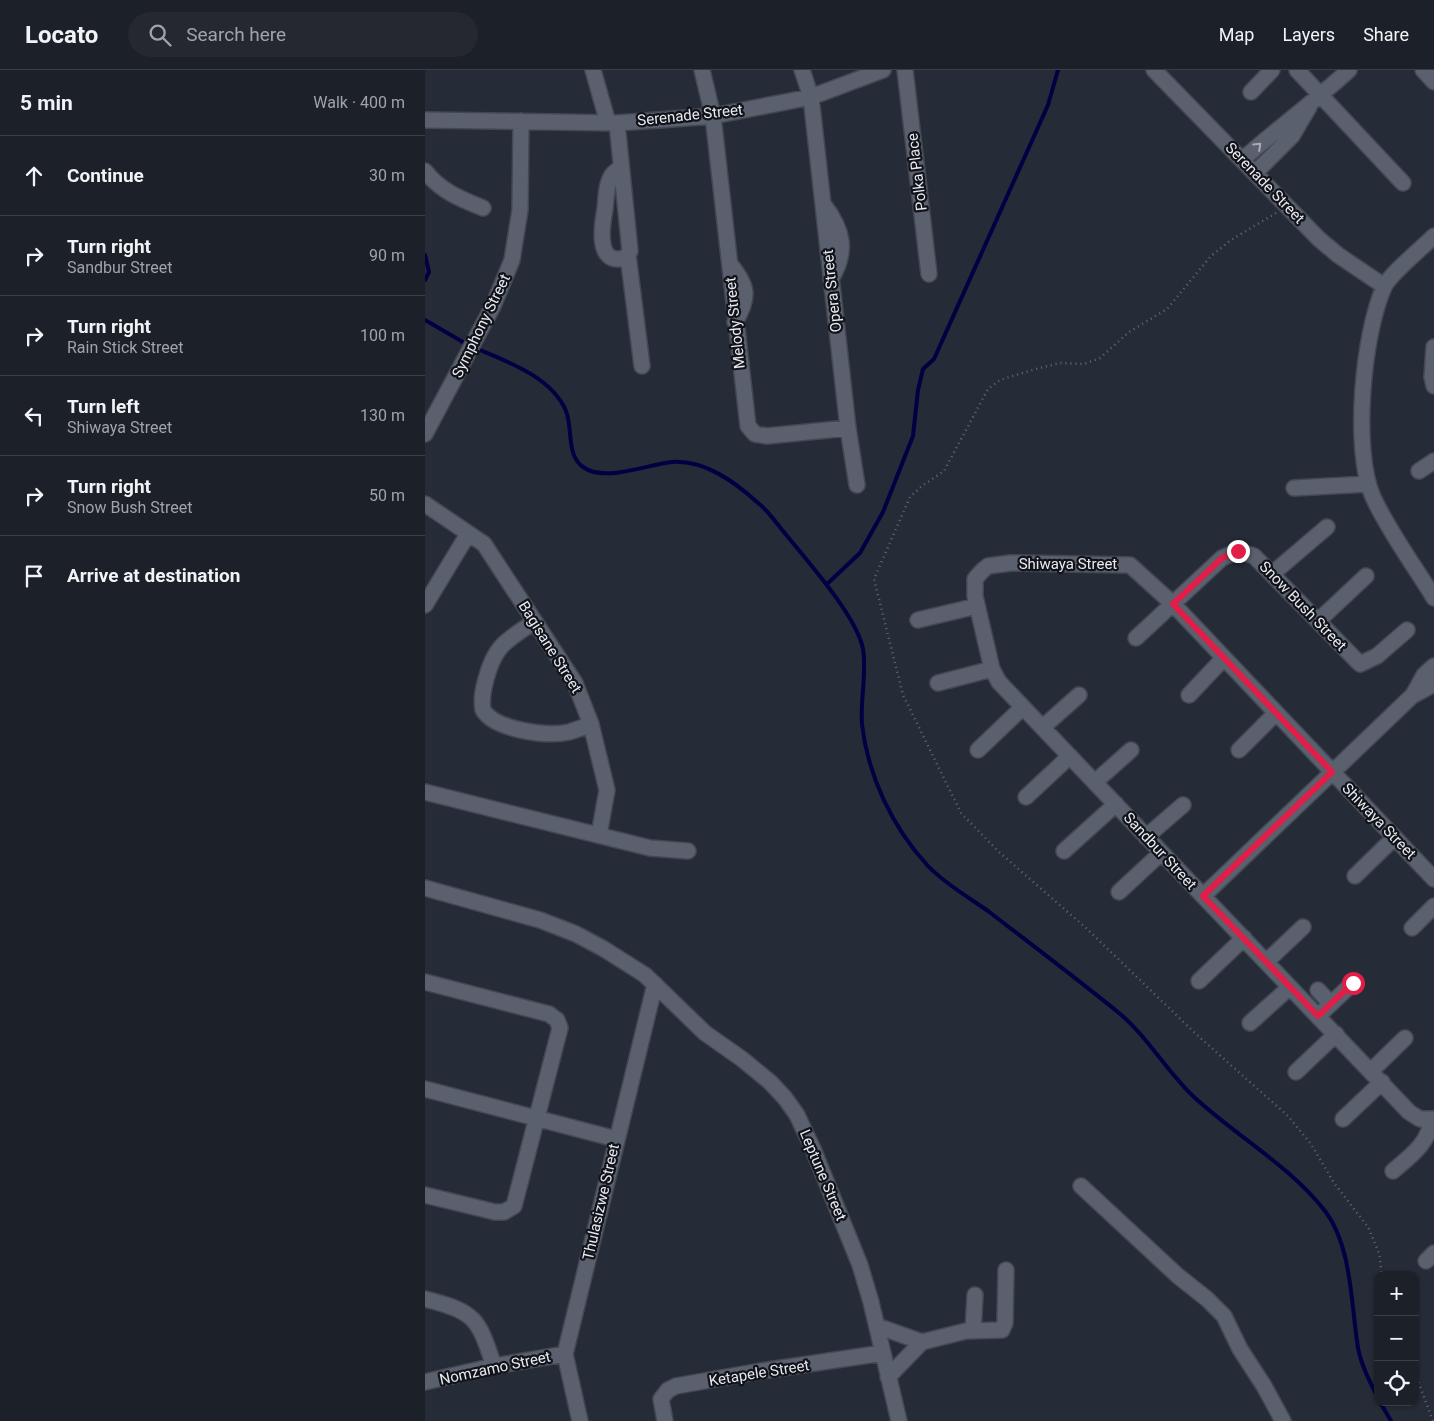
<!DOCTYPE html>
<html lang="en">
<head>
<meta charset="utf-8">
<style>
  :root { --surface:#1c2029; --page:#252831; --text:#f1f3f6; --muted:#a0a3a8; --line:#3a3e46 }
  body { margin:0; font-family:Roboto,sans-serif; background:var(--page); color:var(--text) }
  .controls { position:absolute; right:15px; bottom:15px; display:grid; overflow:hidden; border-radius:10px; box-shadow:0 1px 4px #0004 }
  .controls button { width:45px; height:45px; display:grid; place-items:center; padding:0; border:0; border-bottom:1px solid var(--line); background:var(--surface); color:var(--text); font:25px sans-serif }
  .stop { position:absolute; width:15px; height:15px; margin:-11px; border:4px solid #e11d48; border-radius:50%; background:#fff }
  .stop.end { background:#e11d48; border-color:#fff; box-shadow:0 1px 5px #0008 }
  .list { margin:0; padding:0; list-style:none }
  h2 { display:flex; justify-content:space-between; align-items:center; height:65px; margin:0; padding:0 20px; font-size:21px }
  h2 small { font-size:16px; font-weight:400; color:var(--muted) }
  .list li { display:grid; grid-template-columns:32px 1fr auto; gap:15px; align-items:center; box-sizing:border-box; height:80px; padding:0 20px; border-top:1px solid var(--line) }
  .list b { display:block; font-size:19px; white-space:nowrap }
  .list p { margin:0; font-size:16px; white-space:nowrap; color:var(--muted) }
  .list em { font-size:16px; font-style:normal; color:var(--muted) }
  .icon { flex:none; width:28px; height:28px; fill:none; stroke:currentColor; stroke-width:2; stroke-linecap:round; stroke-linejoin:round }
  .map { position:relative; flex:none; width:1009px; height:1351px; overflow:hidden }
  header { display:flex; align-items:center; gap:30px; box-sizing:border-box; height:70px; padding:0 25px; background:var(--surface); border-bottom:1px solid var(--line) }
  header strong { font-size:24px }
  nav { display:flex; gap:28px; margin-inline-start:auto; font-size:18px }
  .search { width:350px; height:45px; background:var(--page); display:flex; align-items:center; gap:12px; box-sizing:border-box; padding:0 18px; border-radius:28px; color:var(--muted); font-size:19px }
  main { display:flex }
  aside { flex:1; background:var(--surface) }
  .map>svg:first-child { display:block }
  .lines { fill:none; stroke-linecap:round; stroke-linejoin:round }
  .stream { stroke:#020043; stroke-width:4 }
  .minor-casing { stroke:#434751; stroke-width:18 }
  .path { stroke:#656a75; stroke-width:2.5; stroke-dasharray:1 4; stroke-linecap:butt }
  .minor { stroke:#5a606e; stroke-width:15 }
  .oneway { stroke:#a7acb7 }
  .route { stroke:#e11d48; stroke-width:6 }
  .labels { text-anchor:middle; stroke-width:4.5; stroke-linejoin:round; paint-order:stroke }
  .street-label { font-size:15px; fill:#e6eaf2; stroke:#111319 }
</style>
</head>
<body>
<header>
<strong>Locato</strong>
<div class="search"><svg class="icon" aria-label="search" viewBox="0 0 24 24"><circle cx="10" cy="10" r="6"/><path d="M15 15l6 6"/></svg>Search here</div>
<nav><a>Map</a><a>Layers</a><a>Share</a></nav>
</header>
<main>
<aside>
<h2>5 min<small>Walk · 400 m</small></h2>
<ul class="list">
<li><svg class="icon" aria-label="ahead" viewBox="0 0 24 24"><path d="M12 20V5M6 11l6-6 6 6"/></svg><div><b>Continue</b></div><em>30 m</em></li>
<li><svg class="icon" aria-label="right" viewBox="0 0 24 24"><path d="M7 20v-9h11M14 6l5 5-5 5"/></svg><div><b>Turn right</b><p>Sandbur Street</p></div><em>90 m</em></li>
<li><svg class="icon" aria-label="right" viewBox="0 0 24 24"><path d="M7 20v-9h11M14 6l5 5-5 5"/></svg><div><b>Turn right</b><p>Rain Stick Street</p></div><em>100 m</em></li>
<li><svg class="icon" aria-label="left" viewBox="0 0 24 24"><path d="M17 20v-9H6M10 6l-5 5 5 5"/></svg><div><b>Turn left</b><p>Shiwaya Street</p></div><em>130 m</em></li>
<li><svg class="icon" aria-label="right" viewBox="0 0 24 24"><path d="M7 20v-9h11M14 6l5 5-5 5"/></svg><div><b>Turn right</b><p>Snow Bush Street</p></div><em>50 m</em></li>
<li><svg class="icon" aria-label="arrive" viewBox="0 0 24 24"><path d="M6 21V4h12l-3 4 3 4H6"/></svg><div><b>Arrive at destination</b></div></li>
</ul>
</aside>
<div class="map">
<svg width="1009" height="1351" viewBox="0 0 1009 1351">
  <rect width="100%" height="100%" fill="#252b37"/>
  <g class="lines">
    <path class="stream" d="M 0,185 L 4,202 L 0,210
      M 0,250 L 43,275
      M 50,278 C 81,291 127,307 141,341 C 148,358 141,385 158,397 C 180,413 223,394 247,392 C 280,390 310,412 333,433 C 345,442 353,456 363,467 C 384,493 432,547 438,579 C 442,604 435,630 437,654 C 443,706 467,757 503,796 C 519,813 543,827 563,841 C 607,875 651,908 694,943 C 723,967 742,1002 769,1027 C 811,1066 864,1095 900,1141 C 926,1175 926,1230 932,1271 C 934,1291 944,1310 953,1328
      M 402,514 L 435,483 L 458,442 L 488,366 L 493,320 L 498,299 L 509,289 L 623,35 L 633,0
      M 955,1332 L 966,1351"/>
    <defs>
      <path id="minor" d="M 168,0 L 183,53
        M 277,0 L 288,46 L 323,356 L 330,364 L 342,366 L 423,358
        M 377,0 L 386,27 L 423,358 L 432,415
        M 480,0 L 504,204
        M 729,0 L 894,169 L 913,185 L 959,216
        M 872,0 L 978,113
        M 998,0 L 1009,12
        M 826,22 L 847,0
        M 0,50 L 192,53 L 288,46 L 386,27 L 458,0
        M 192,53 L 205,181 L 200,188 C 170,196 177,155 180,139 C 181,129 181,114 187,105 C 189,102 193,100 196,97
        M 817,90 C 852,59 889,32 924,0
        M 0,101 C 15,121 36,129 58,138
        M 830,103 L 867,66 L 884,37
        M 399,135 C 418,160 423,181 406,209
        M 1009,166 C 998,177 964,205 959,217 C 938,264 927,380 948,427 C 964,462 989,495 1009,528
        M 203,185 L 217,296
        M 305,194 C 323,216 325,227 310,252
        M 1009,277 L 1007,307 L 1009,316
        M 0,364 L 68,236 L 87,190 L 95,140 L 96,51
        M 994,401 L 1009,391
        M 869,418 L 943,414
        M 0,434 L 59,474 L 150,613 L 166,654 L 182,720 L 174,765
        M 847,504 L 902,457
        M 0,535 L 43,464
        M 493,550 L 552,536
        M 893,551 L 941,506
        M 109,552 C 81,571 70,575 61,609 C 58,620 56,629 58,640 C 70,660 122,667 144,662 C 151,660 159,657 166,654
        M 711,568 L 797,488 L 813,481 L 829,486 L 935,594 L 952,586 L 982,560
        M 513,613 L 567,599
        M 764,625 L 798,589
        M 988,625 L 999,605 L 1009,596
        M 618,657 L 654,625
        M 553,680 L 598,637
        M 814,680 L 851,643
        M 670,712 L 706,680
        M 0,722 L 225,778 L 263,781
        M 601,727 L 645,686
        M 721,767 L 758,735
        M 639,781 L 691,734
        M 930,806 L 969,768
        M 1009,809 L 748,534 L 705,495 L 586,493 L 563,496 L 557,501 L 550,509 L 550,526 L 567,599 L 574,612 L 984,1042 L 995,1049 L 1009,1049
        M 0,818 L 115,850 L 151,864 L 179,879 L 220,905 L 280,963 L 317,989 L 345,1012 L 360,1028 L 372,1045 L 388,1079 L 435,1195 L 446,1232 L 474,1351
        M 694,822 L 736,783
        M 778,826 L 987,626 L 1009,614
        M 987,858 L 1009,836
        M 841,892 L 878,857
        M 774,911 L 819,868
        M 0,912 L 124,944 L 132,950 L 135,958 L 89,1136 L 79,1142 L 70,1142 L 0,1125
        M 893,920 L 906,934
        M 893,946 L 928,913
        M 825,953 L 865,917
        M 946,1001 L 980,968
        M 871,1002 L 911,964
        M 0,1019 L 191,1069
        M 918,1049 L 957,1012
        M 968,1101 C 984,1087 1005,1073 1006,1049
        M 656,1116 L 753,1206 L 782,1229 L 799,1246 L 815,1279 L 839,1316 L 858,1351
        M 1001,1191 L 1009,1183
        M 0,1229 C 51,1242 53,1248 69,1296
        M 452,1256 L 497,1272
        M 548,1261 L 550,1225
        M 463,1307 L 497,1272 L 541,1261 L 577,1260 L 580,1253 L 581,1200
        M 0,1312 L 69,1296 L 140,1284
        M 155,1351 L 140,1284 L 230,914
        M 240,1351 L 236,1329 L 243,1320 L 251,1316 L 336,1301 L 458,1283"/>
    </defs>
    <use href="#minor" class="minor-casing"/>
    <path class="path" d="M 851,143 L 806,170 L 786,186 L 742,239 L 704,262 L 675,288 L 659,294 L 634,293 L 604,301 L 575,310 L 563,319 L 519,401 L 497,416 L 485,427 L 449,509 L 478,625 L 536,743 L 574,782 L 661,858 L 771,964 L 863,1046 L 886,1074 L 909,1113 L 943,1157 L 954,1183 L 957,1205
      M 990,1303 L 1008,1351"/>
    <use href="#minor" class="minor"/>
  </g>
  <defs><path id="oneway-chevron" d="M-2-3.5L2.5 0L-2 3.5" fill="none" stroke-width="1.6" stroke-linecap="round" stroke-linejoin="round" transform="scale(1.25)"/></defs>
  <use class="oneway" href="#oneway-chevron" transform="translate(833 76) rotate(-43)"/>
  <g class="lines">
    <path class="route" d="M 813,481 L 797,488 L 748,534 L 907,702 L 778,826 L 893,946 L 928,913"/>
  </g>
  <g class="labels">
    <g class="street-label">
      <text transform="translate(265 45) rotate(-6)" y="5">Serenade Street</text>
      <text transform="translate(492 102) rotate(-97)" y="5">Polka Place</text>
      <text transform="translate(840 113) rotate(46)" y="5">Serenade Street</text>
      <text transform="translate(407 221) rotate(-96)" y="5">Opera Street</text>
      <text transform="translate(310 253) rotate(-96)" y="5">Melody Street</text>
      <text transform="translate(56 256) rotate(-64)" y="5">Symphony Street</text>
      <text x="643" y="499">Shiwaya Street</text>
      <text transform="translate(878 536) rotate(46)" y="5">Snow Bush Street</text>
      <text transform="translate(125 577) rotate(58)" y="5">Bagisane Street</text>
      <text transform="translate(954 751) rotate(46)" y="5">Shiwaya Street</text>
      <text transform="translate(735 781) rotate(47)" y="5">Sandbur Street</text>
      <text transform="translate(398 1105) rotate(67)" y="5">Leptune Street</text>
      <text transform="translate(176 1132) rotate(-77)" y="5">Thulasizwe Street</text>
      <text transform="translate(70 1298) rotate(-12)" y="5">Nomzamo Street</text>
      <text transform="translate(334 1303) rotate(-9)" y="5">Ketapele Street</text>
    </g>
  </g>
</svg>
<div class="controls">
<button>+</button>
<button>−</button>
<button><svg class="icon" aria-label="locate" viewBox="0 0 24 24"><circle cx="12" cy="12" r="6"/><path d="M12 2v4M12 18v4M2 12h4M18 12h4"/></svg></button>
</div>
<div class="stop" style="left:928px;top:913px"></div>
<div class="stop end" style="left:813px;top:481px"></div>
</div>
</main>
</body>
</html>
